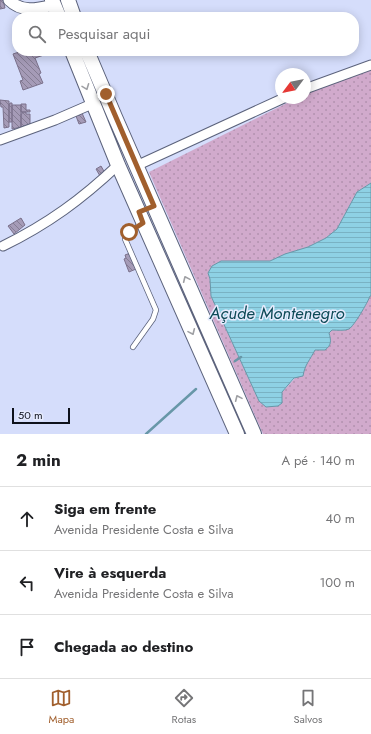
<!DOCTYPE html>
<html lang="pt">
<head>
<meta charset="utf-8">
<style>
  :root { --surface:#fff; --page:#f6f6f6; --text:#202124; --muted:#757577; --line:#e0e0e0; --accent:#a15f2d }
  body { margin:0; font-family:Jost,sans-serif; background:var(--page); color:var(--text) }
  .compass { position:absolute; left:275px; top:68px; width:36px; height:36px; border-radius:50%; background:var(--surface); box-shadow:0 2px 10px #0003; rotate:238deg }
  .scale { position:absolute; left:12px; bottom:10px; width:58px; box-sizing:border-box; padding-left:4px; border:2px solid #0e111b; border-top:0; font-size:11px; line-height:14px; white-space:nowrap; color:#0e111b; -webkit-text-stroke:3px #e6ebfd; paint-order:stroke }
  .stop { position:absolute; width:12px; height:12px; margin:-9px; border:3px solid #a15f2d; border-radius:50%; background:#fff }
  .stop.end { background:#a15f2d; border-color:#fff; box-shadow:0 1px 4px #0008 }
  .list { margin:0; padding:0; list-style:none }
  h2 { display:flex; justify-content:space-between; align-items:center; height:52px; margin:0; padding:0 16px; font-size:17px }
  h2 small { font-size:13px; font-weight:400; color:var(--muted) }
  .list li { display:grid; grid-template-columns:26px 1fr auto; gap:12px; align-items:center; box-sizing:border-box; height:64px; padding:0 16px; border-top:1px solid var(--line) }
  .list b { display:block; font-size:15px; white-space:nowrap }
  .list p { margin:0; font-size:13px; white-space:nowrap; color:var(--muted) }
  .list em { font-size:13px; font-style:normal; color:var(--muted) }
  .icon { flex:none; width:22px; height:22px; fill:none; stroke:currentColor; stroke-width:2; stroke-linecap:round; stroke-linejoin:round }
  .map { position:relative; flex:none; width:371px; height:434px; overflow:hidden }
  .search { position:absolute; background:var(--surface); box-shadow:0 2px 10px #0003; left:12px; right:12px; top:12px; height:44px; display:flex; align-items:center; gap:10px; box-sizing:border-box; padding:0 14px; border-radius:16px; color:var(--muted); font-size:15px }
  .sheet { height:244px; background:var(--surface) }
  nav { display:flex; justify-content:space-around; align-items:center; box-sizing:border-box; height:56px; border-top:1px solid var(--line); background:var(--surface); font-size:11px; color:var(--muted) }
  nav a { display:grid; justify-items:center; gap:2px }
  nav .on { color:var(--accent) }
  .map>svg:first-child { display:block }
  .grass { fill:url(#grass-dots) }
  .water { fill:url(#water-rules); stroke:#6897a8 }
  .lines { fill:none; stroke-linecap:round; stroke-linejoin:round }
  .stream { stroke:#6897a8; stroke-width:2.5 }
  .building { fill:url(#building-back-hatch); stroke:#7b718b }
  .service-casing { stroke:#5c637c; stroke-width:6 }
  .minor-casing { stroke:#5c637c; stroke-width:11 }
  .tertiary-casing { stroke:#5c637c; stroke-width:13 }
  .primary-casing { stroke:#5c637c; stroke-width:16 }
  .service { stroke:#fff; stroke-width:4.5 }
  .minor { stroke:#fff; stroke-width:9 }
  .tertiary { stroke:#fff; stroke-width:11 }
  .primary { stroke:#fff; stroke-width:14 }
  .oneway { stroke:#9fa0a4 }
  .route { stroke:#a15f2d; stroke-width:5 }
  .labels { text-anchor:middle; stroke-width:3; stroke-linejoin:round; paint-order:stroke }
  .water-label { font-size:17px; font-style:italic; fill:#0e4a57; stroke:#e6ebfd }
</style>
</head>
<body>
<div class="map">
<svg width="371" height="434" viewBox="0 0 371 434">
  <defs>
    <pattern id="grass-dots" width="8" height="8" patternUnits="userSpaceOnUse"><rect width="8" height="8" fill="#d1aacc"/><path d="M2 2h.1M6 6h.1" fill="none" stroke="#b291af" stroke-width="1.8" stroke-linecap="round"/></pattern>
    <pattern id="water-rules" width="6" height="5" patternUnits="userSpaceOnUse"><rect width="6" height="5" fill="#8ed1e4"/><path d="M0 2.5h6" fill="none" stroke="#79b2c3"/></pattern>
    <pattern id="building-back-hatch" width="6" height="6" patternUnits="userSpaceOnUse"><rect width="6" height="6" fill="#a59bb7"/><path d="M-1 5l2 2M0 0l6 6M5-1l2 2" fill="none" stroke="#857d94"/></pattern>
  </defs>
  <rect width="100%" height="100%" fill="#d5ddfb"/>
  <path class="grass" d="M 371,70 L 371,183 L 357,192 L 337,229 L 326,238 L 308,247 L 285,254 L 270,261 L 221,261 L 208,273 L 210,279 L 211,296 L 259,401 L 267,407 C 284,390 304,372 315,349 L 325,350 L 331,341 L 329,333 L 332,330 L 348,329 L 363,310 L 370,296 L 371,296 L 371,434 L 263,434 L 149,172 L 297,98 L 305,98 L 305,94 L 310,91 Z"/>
  <path class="water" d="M 371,183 L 371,296 L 370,296 C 368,302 354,326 349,329 C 345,331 337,330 332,330 L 329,333 C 331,340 332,345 325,350 L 315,350 C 310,360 305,364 303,376 L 294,378 L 282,392 L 282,403 L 278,406 L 266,407 L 259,401 L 211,296 L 210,279 L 208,273 L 212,266 L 221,261 L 270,261 L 285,254 L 308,247 L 326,238 L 337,229 L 357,192 Z"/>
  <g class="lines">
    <path class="stream" d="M 235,361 L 241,357
      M 146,434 L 196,389"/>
  </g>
  <path class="building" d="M 0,0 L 3,0 L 5,8 L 0,9 Z
    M 22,51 L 49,51 L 50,53 L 35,58 L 41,73 L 39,74 L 43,83 L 23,90 L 20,81 L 23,80 L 13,54 Z
    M 0,100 L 9,101 L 9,127 L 4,128 L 3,107 L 1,107 Z
    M 10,103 L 12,103 L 12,122 L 9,122 L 9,105 Z
    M 21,104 L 26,104 L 26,110 L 30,110 L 30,112 L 21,112 Z
    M 12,105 L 21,105 L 21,127 L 12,129 Z
    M 22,112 L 26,112 L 26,114 L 30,114 L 30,124 L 21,127 L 21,114 L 22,114 Z
    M 82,113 L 86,122 L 79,124 L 76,116 Z
    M 101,166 L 105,173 L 100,176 L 96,169 Z
    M 21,218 L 25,225 L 14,234 L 8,226 Z
    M 130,253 L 136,269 L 129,272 L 124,259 L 126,258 L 125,255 Z"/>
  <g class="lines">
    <defs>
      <path id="service" d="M 133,347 L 153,319 L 156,310 L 125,239 L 129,232 L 143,223"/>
      <path id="minor" d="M 305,89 L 371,65
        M 0,140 L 55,120 L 92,104
        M 136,166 L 284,98
        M 3,246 C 48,224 82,199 118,165"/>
      <path id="tertiary" d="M 9,0 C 22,13 37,9 54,5"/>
      <path id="primary" d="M 52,0 L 59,17
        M 68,0 L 74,17
        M 72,51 L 118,165 L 237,434
        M 87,51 L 115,117 L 254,434"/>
    </defs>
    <use href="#service" class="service-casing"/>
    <use href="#minor" class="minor-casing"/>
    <use href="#tertiary" class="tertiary-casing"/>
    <use href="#primary" class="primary-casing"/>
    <use href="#service" class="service"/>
    <use href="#minor" class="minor"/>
    <use href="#tertiary" class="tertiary"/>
    <use href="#primary" class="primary"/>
  </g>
  <defs><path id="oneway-chevron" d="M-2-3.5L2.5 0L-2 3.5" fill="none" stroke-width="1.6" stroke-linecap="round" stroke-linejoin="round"/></defs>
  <g class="oneway">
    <use href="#oneway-chevron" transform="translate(86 87) rotate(69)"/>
    <use href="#oneway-chevron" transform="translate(186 279) rotate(-114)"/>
    <use href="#oneway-chevron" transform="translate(192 332) rotate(66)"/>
    <use href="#oneway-chevron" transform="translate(238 398) rotate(-114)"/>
  </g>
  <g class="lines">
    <path class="route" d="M 106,94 L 154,206 L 139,212 L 143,223 L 129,232"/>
  </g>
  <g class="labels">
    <g class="water-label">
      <text x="277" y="319">Açude Montenegro</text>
    </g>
  </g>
</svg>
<svg class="compass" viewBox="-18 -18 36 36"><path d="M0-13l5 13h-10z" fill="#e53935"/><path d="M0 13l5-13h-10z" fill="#757577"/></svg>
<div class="scale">50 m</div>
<div class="stop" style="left:129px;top:232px"></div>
<div class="stop end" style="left:106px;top:94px"></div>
<div class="search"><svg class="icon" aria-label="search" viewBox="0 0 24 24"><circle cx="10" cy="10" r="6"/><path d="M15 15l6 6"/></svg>Pesquisar aqui</div>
</div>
<section class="sheet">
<h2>2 min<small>A pé · 140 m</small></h2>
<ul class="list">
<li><svg class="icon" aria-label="ahead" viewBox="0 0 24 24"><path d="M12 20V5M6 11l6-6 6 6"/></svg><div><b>Siga em frente</b><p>Avenida Presidente Costa e Silva</p></div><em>40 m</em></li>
<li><svg class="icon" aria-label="left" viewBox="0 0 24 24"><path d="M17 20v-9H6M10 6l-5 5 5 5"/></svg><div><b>Vire à esquerda</b><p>Avenida Presidente Costa e Silva</p></div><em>100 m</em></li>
<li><svg class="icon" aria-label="arrive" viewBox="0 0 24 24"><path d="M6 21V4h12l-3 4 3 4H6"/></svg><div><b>Chegada ao destino</b></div></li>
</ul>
</section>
<nav>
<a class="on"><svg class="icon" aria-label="map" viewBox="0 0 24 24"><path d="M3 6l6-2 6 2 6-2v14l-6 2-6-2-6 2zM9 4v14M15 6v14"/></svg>Mapa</a>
<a><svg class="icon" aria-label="directions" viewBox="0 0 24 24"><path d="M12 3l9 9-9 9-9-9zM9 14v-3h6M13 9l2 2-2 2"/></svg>Rotas</a>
<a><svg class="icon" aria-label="saved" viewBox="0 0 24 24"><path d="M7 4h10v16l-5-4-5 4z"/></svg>Salvos</a>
</nav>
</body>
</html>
